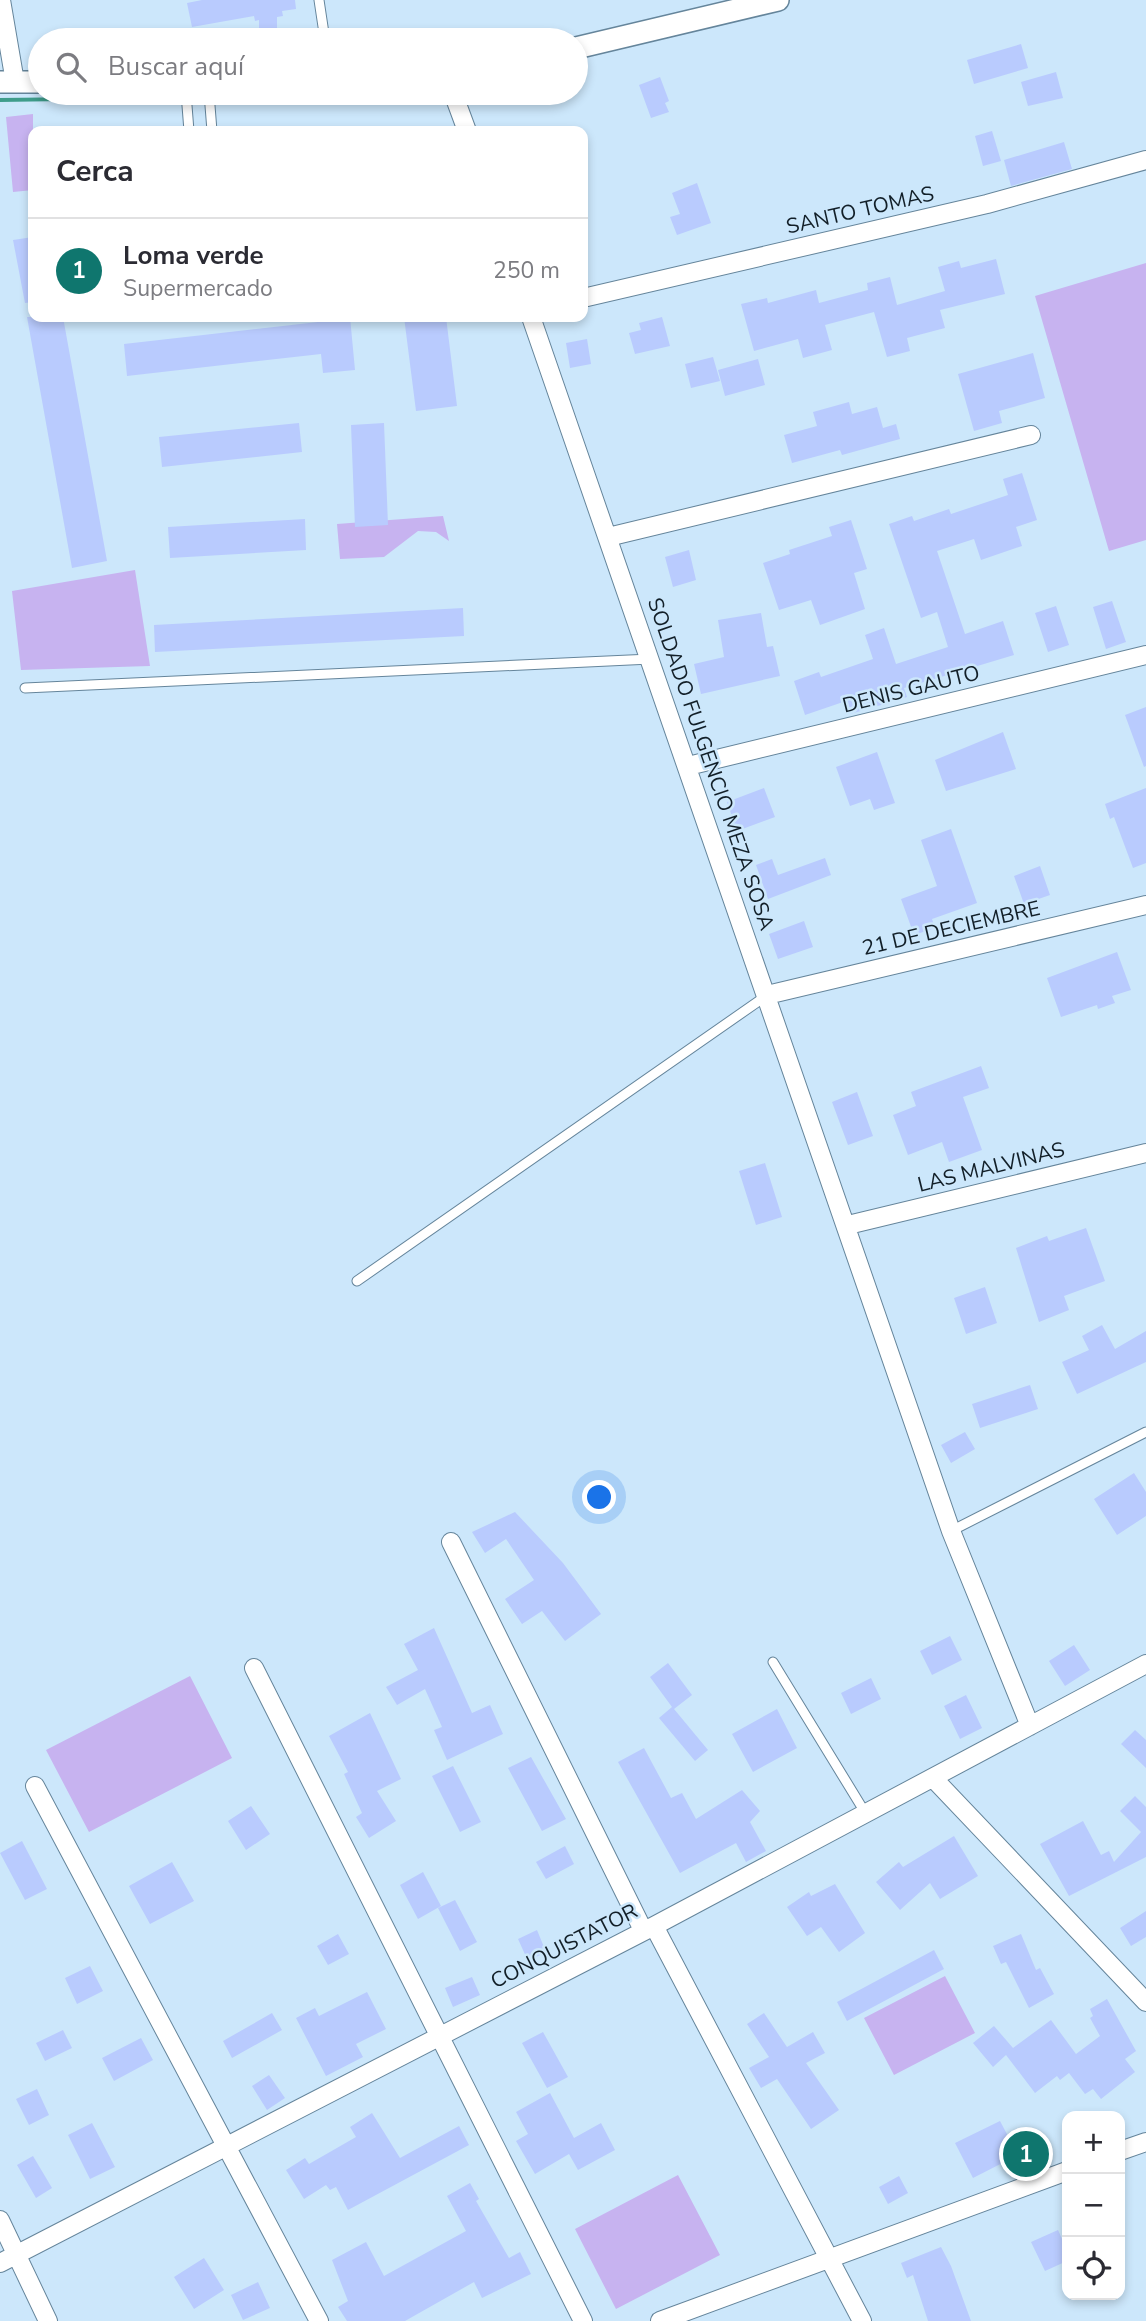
<!DOCTYPE html>
<html lang="es">
<head>
<meta charset="utf-8">
<style>
  :root { --surface:#fff; --page:#f2f2f3; --text:#2b2b33; --muted:#7c7c81; --line:#e1e1e2; --accent:#0f766e }
  body { margin:0; font-family:"Nunito Sans",sans-serif; background:var(--page); color:var(--text) }
  .controls { position:absolute; right:21px; bottom:21px; display:grid; overflow:hidden; border-radius:14px; box-shadow:0 4px 10px #0003 }
  .controls button { width:63px; height:63px; display:grid; place-items:center; padding:0; border:0; border-bottom:2px solid var(--line); background:var(--surface); color:var(--text); font:35px sans-serif }
  .you { position:absolute; left:600px; top:1498px; width:24px; height:24px; margin:-18px; border:5px solid #fff; border-radius:50%; background:#1a73e8; box-shadow:0 0 0 10px #1a73e833 }
  .badge { display:grid; place-items:center; width:46px; height:46px; border-radius:50%; background:var(--accent); color:#fff; font-size:23px; font-weight:700 }
  .pin { position:absolute; translate:-50% -50%; border:4px solid #fff; box-shadow:0 2px 7px #0006 }
  .list { margin:0; padding:0; list-style:none }
  h2 { display:flex; justify-content:space-between; align-items:center; height:91px; margin:0; padding:0 28px; font-size:30px }
  h2 small { font-size:23px; font-weight:400; color:var(--muted) }
  .list li { display:grid; grid-template-columns:46px 1fr auto; gap:21px; align-items:center; box-sizing:border-box; height:105px; padding:0 28px; border-top:2px solid var(--line) }
  .list b { display:block; font-size:26px; white-space:nowrap }
  .list p { margin:0; font-size:23px; white-space:nowrap; color:var(--muted) }
  .list em { font-size:23px; font-style:normal; color:var(--muted) }
  .icon { flex:none; width:38px; height:38px; fill:none; stroke:currentColor; stroke-width:2; stroke-linecap:round; stroke-linejoin:round }
  .map { position:relative; flex:none; width:1146px; height:2321px; overflow:hidden }
  .search { position:absolute; background:var(--surface); box-shadow:0 4px 10px #0003; left:28px; top:28px; width:560px; height:77px; display:flex; align-items:center; gap:18px; box-sizing:border-box; padding:0 24px; border-radius:38px; color:var(--muted); font-size:26px }
  .panel { position:absolute; background:var(--surface); box-shadow:0 4px 10px #0003; left:28px; top:126px; width:560px; height:196px; border-radius:14px }
  .map>svg:first-child { display:block }
  .green { fill:#c7b3f0 }
  .water { fill:#3f9d8b }
  .building { fill:#b9cbfe }
  .lines { fill:none; stroke-linecap:round; stroke-linejoin:round }
  .service-casing { stroke:#65859b; stroke-width:11 }
  .minor-casing { stroke:#65859b; stroke-width:20 }
  .tertiary-casing { stroke:#65859b; stroke-width:24 }
  .service { stroke:#fff; stroke-width:9 }
  .minor { stroke:#fff; stroke-width:18 }
  .tertiary { stroke:#fff; stroke-width:21 }
  .labels { text-anchor:middle; stroke-width:5; stroke-linejoin:round; paint-order:stroke }
  .street-label { font-size:21px; fill:#121f28; stroke:#cce7fb }
</style>
</head>
<body>
<div class="map">
<svg width="1146" height="2321" viewBox="0 0 1146 2321">
  <rect width="100%" height="100%" fill="#cce7fb"/>
  <path class="green" d="M 33,114 L 33,190 L 13,192 L 6,117 Z
    M 1146,263 L 1146,540 L 1109,551 L 1035,296 Z
    M 443,516 L 449,541 L 436,532 L 418,531 L 384,557 L 340,559 L 337,524 Z
    M 135,570 L 150,666 L 21,670 L 12,591 Z
    M 190,1676 L 232,1758 L 89,1832 L 46,1750 Z
    M 945,1976 L 975,2033 L 894,2075 L 864,2018 Z
    M 678,2175 L 720,2255 L 616,2309 L 575,2229 Z"/>
  <path class="water" d="M 437,93 L 436,95 L 0,102 L 0,98 Z"/>
  <path class="building" d="M 202,0 L 295,0 L 296,9 L 282,11 L 283,16 L 277,17 L 277,34 L 259,35 L 259,20 L 255,21 L 254,16 L 192,27 L 187,3 Z
    M 1021,44 L 1028,68 L 974,84 L 967,60 Z
    M 1056,72 L 1063,98 L 1028,106 L 1021,82 Z
    M 660,77 L 669,101 L 665,103 L 669,112 L 651,118 L 639,85 Z
    M 992,131 L 1001,161 L 983,166 L 975,136 Z
    M 1064,142 L 1072,169 L 1011,186 L 1004,160 Z
    M 697,183 L 711,223 L 677,235 L 670,217 L 680,214 L 672,193 Z
    M 33,237 L 33,302 L 25,303 L 13,240 Z
    M 996,259 L 1005,294 L 940,310 L 945,328 L 907,338 L 910,351 L 887,357 L 874,312 L 825,325 L 832,350 L 803,358 L 798,339 L 754,351 L 741,304 L 767,298 L 768,303 L 816,290 L 819,303 L 868,290 L 867,283 L 890,277 L 897,305 L 945,291 L 938,267 L 959,261 L 961,268 Z
    M 27,317 L 63,317 L 107,561 L 72,568 Z
    M 318,317 L 350,317 L 355,370 L 323,373 L 321,354 L 127,376 L 124,344 L 318,322 Z
    M 404,317 L 446,317 L 457,406 L 416,411 Z
    M 662,317 L 670,346 L 635,354 L 629,333 L 641,330 L 639,323 Z
    M 587,339 L 591,364 L 570,368 L 566,343 Z
    M 1033,353 L 1045,398 L 999,411 L 1002,423 L 974,431 L 958,374 Z
    M 713,357 L 720,381 L 691,388 L 685,364 Z
    M 758,359 L 765,385 L 725,396 L 718,370 Z
    M 849,402 L 852,414 L 877,407 L 883,428 L 896,424 L 900,439 L 842,455 L 840,450 L 792,463 L 784,435 L 817,426 L 813,412 Z
    M 299,423 L 302,452 L 162,467 L 159,437 Z
    M 384,423 L 388,525 L 355,527 L 351,425 Z
    M 1022,473 L 1037,520 L 1016,527 L 1022,546 L 981,560 L 974,539 L 937,551 L 965,634 L 1003,621 L 1014,655 L 904,688 L 907,697 L 888,703 L 850,714 L 846,701 L 805,715 L 794,681 L 819,672 L 821,677 L 873,659 L 865,635 L 884,628 L 896,664 L 948,647 L 937,612 L 921,618 L 889,524 L 912,516 L 914,521 L 949,509 L 951,514 L 1008,495 L 1003,479 Z
    M 305,519 L 306,550 L 170,558 L 168,527 Z
    M 851,520 L 867,569 L 854,573 L 865,609 L 820,625 L 811,600 L 779,610 L 763,563 L 790,554 L 789,550 L 832,536 L 829,527 Z
    M 689,550 L 696,580 L 673,587 L 665,557 Z
    M 1112,601 L 1126,642 L 1106,649 L 1093,607 Z
    M 1056,606 L 1069,645 L 1048,652 L 1035,613 Z
    M 463,608 L 464,636 L 155,652 L 154,625 Z
    M 761,613 L 767,647 L 773,646 L 780,676 L 701,694 L 694,664 L 724,657 L 718,620 Z
    M 1146,707 L 1146,766 L 1144,767 L 1125,715 Z
    M 1003,732 L 1016,769 L 946,791 L 935,760 Z
    M 877,752 L 895,803 L 874,810 L 870,799 L 850,806 L 836,767 Z
    M 764,788 L 775,817 L 737,831 L 727,802 Z
    M 1146,788 L 1146,863 L 1133,868 L 1114,817 L 1110,819 L 1105,804 Z
    M 951,829 L 977,903 L 932,919 L 935,928 L 914,935 L 901,899 L 937,886 L 921,840 Z
    M 825,858 L 831,875 L 768,899 L 756,865 L 772,859 L 778,875 Z
    M 1040,866 L 1050,895 L 1024,904 L 1014,876 Z
    M 804,921 L 813,947 L 778,959 L 769,934 Z
    M 1117,952 L 1131,990 L 1112,996 L 1115,1003 L 1098,1009 L 1097,1005 L 1061,1017 L 1047,978 Z
    M 981,1066 L 989,1088 L 963,1097 L 982,1150 L 949,1162 L 942,1142 L 908,1155 L 893,1115 L 916,1106 L 911,1092 Z
    M 857,1092 L 873,1136 L 848,1145 L 832,1102 Z
    M 765,1163 L 782,1217 L 756,1225 L 739,1171 Z
    M 1086,1228 L 1105,1281 L 1064,1296 L 1069,1310 L 1039,1322 L 1016,1248 L 1047,1236 L 1049,1241 Z
    M 985,1287 L 997,1323 L 966,1334 L 954,1298 Z
    M 1102,1325 L 1115,1349 L 1146,1331 L 1146,1362 L 1077,1394 L 1062,1362 L 1089,1350 L 1082,1336 Z
    M 1030,1385 L 1038,1409 L 980,1428 L 972,1404 Z
    M 965,1432 L 975,1449 L 951,1463 L 941,1445 Z
    M 1134,1473 L 1146,1492 L 1146,1516 L 1117,1535 L 1094,1499 Z
    M 515,1512 L 563,1563 L 601,1614 L 565,1641 L 542,1611 L 522,1624 L 505,1599 L 534,1580 L 506,1539 L 485,1553 L 472,1532 Z
    M 434,1628 L 472,1713 L 490,1705 L 503,1734 L 447,1760 L 434,1730 L 442,1727 L 425,1689 L 397,1705 L 386,1687 L 418,1670 L 404,1644 Z
    M 950,1636 L 962,1660 L 932,1675 L 920,1651 Z
    M 1074,1645 L 1090,1670 L 1065,1686 L 1049,1661 Z
    M 668,1663 L 692,1695 L 674,1709 L 708,1750 L 695,1761 L 659,1718 L 672,1707 L 650,1677 Z
    M 871,1678 L 881,1699 L 851,1714 L 841,1693 Z
    M 966,1695 L 982,1728 L 960,1739 L 944,1706 Z
    M 777,1709 L 797,1748 L 753,1772 L 732,1734 Z
    M 370,1713 L 401,1779 L 377,1791 L 396,1821 L 369,1838 L 356,1817 L 362,1813 L 344,1774 L 348,1772 L 329,1736 Z
    M 1135,1730 L 1146,1740 L 1146,1768 L 1121,1744 Z
    M 644,1748 L 671,1798 L 682,1793 L 696,1819 L 742,1790 L 760,1811 L 750,1822 L 766,1851 L 746,1862 L 736,1843 L 680,1873 L 618,1762 Z
    M 531,1757 L 566,1819 L 542,1831 L 508,1768 Z
    M 453,1766 L 481,1822 L 460,1832 L 432,1776 Z
    M 1135,1796 L 1146,1807 L 1146,1857 L 1069,1896 L 1040,1844 L 1083,1821 L 1101,1855 L 1109,1851 L 1114,1862 L 1141,1832 L 1120,1811 Z
    M 251,1806 L 270,1834 L 246,1850 L 228,1821 Z
    M 954,1836 L 978,1876 L 940,1899 L 930,1883 L 900,1910 L 876,1882 L 899,1862 L 903,1867 Z
    M 22,1841 L 47,1889 L 25,1900 L 0,1853 Z
    M 565,1846 L 574,1864 L 546,1879 L 536,1862 Z
    M 172,1862 L 194,1901 L 150,1924 L 129,1886 Z
    M 423,1872 L 441,1906 L 418,1919 L 400,1885 Z
    M 835,1884 L 865,1933 L 839,1952 L 821,1927 L 807,1936 L 787,1907 L 809,1892 L 811,1896 Z
    M 455,1900 L 477,1942 L 460,1951 L 438,1908 Z
    M 1146,1911 L 1146,1937 L 1131,1946 L 1120,1928 Z
    M 537,1930 L 546,1952 L 528,1961 L 518,1939 Z
    M 338,1934 L 349,1954 L 328,1965 L 317,1946 Z
    M 1021,1934 L 1036,1970 L 1040,1968 L 1054,1994 L 1029,2008 L 1006,1962 L 1001,1964 L 993,1946 Z
    M 934,1950 L 944,1969 L 847,2021 L 837,2002 Z
    M 90,1966 L 103,1991 L 77,2004 L 65,1978 Z
    M 472,1977 L 480,1995 L 453,2007 L 445,1988 Z
    M 367,1992 L 386,2029 L 356,2044 L 363,2057 L 326,2076 L 296,2018 L 315,2008 L 319,2016 Z
    M 1107,1999 L 1136,2051 L 1125,2059 L 1135,2072 L 1101,2099 L 1093,2089 L 1085,2094 L 1069,2073 L 1060,2080 L 1057,2076 L 1035,2093 L 1006,2055 L 993,2067 L 973,2043 L 994,2026 L 1013,2048 L 1051,2020 L 1076,2054 L 1100,2036 L 1090,2018 L 1093,2016 L 1090,2009 Z
    M 272,2013 L 282,2030 L 232,2058 L 223,2041 Z
    M 764,2013 L 787,2047 L 813,2032 L 825,2053 L 806,2063 L 839,2110 L 811,2129 L 777,2079 L 761,2088 L 749,2068 L 769,2057 L 747,2024 Z
    M 63,2030 L 72,2048 L 45,2061 L 36,2043 Z
    M 543,2032 L 568,2077 L 547,2088 L 522,2043 Z
    M 141,2038 L 153,2060 L 114,2081 L 102,2058 Z
    M 269,2075 L 285,2098 L 267,2110 L 252,2086 Z
    M 37,2089 L 49,2115 L 29,2125 L 16,2099 Z
    M 550,2093 L 574,2138 L 601,2123 L 615,2150 L 578,2170 L 569,2154 L 535,2174 L 516,2141 L 528,2134 L 516,2112 Z
    M 372,2113 L 400,2158 L 459,2126 L 469,2145 L 348,2210 L 336,2187 L 330,2190 L 326,2185 L 304,2199 L 286,2170 L 305,2158 L 309,2164 L 356,2137 L 350,2127 Z
    M 1000,2121 L 1018,2155 L 973,2178 L 955,2143 Z
    M 92,2123 L 115,2167 L 90,2179 L 68,2135 Z
    M 33,2156 L 52,2188 L 36,2198 L 17,2165 Z
    M 899,2176 L 908,2193 L 888,2204 L 879,2187 Z
    M 470,2183 L 479,2199 L 476,2201 L 509,2258 L 520,2252 L 531,2274 L 482,2298 L 474,2282 L 405,2321 L 347,2321 L 338,2307 L 348,2301 L 332,2260 L 366,2242 L 384,2276 L 466,2231 L 447,2196 Z
    M 1058,2230 L 1067,2250 L 1067,2261 L 1045,2271 L 1031,2242 Z
    M 941,2247 L 951,2266 L 971,2321 L 928,2321 L 913,2275 L 907,2278 L 901,2263 Z
    M 204,2258 L 224,2290 L 194,2309 L 174,2277 Z
    M 258,2282 L 270,2308 L 243,2320 L 231,2295 Z"/>
  <g class="lines">
    <defs>
      <path id="service" d="M 319,0 L 325,40
        M 186,93 L 189,131
        M 209,93 L 212,131
        M 25,688 L 651,659
        M 357,1281 L 766,996
        M 951,1531 L 1146,1432
        M 773,1662 L 866,1814"/>
      <path id="minor" d="M 1,0 L 15,82
        M 453,93 L 467,131
        M 583,298 L 987,204 L 1146,160
        M 531,317 L 951,1531 L 1030,1726
        M 608,537 L 1031,435
        M 688,766 L 1146,655
        M 767,995 L 1146,905
        M 848,1225 L 1146,1153
        M 451,1542 L 643,1930
        M 254,1668 L 583,2321
        M 934,1779 L 1146,2002
        M 35,1786 L 319,2321
        M 654,1926 L 862,2321
        M 1120,2151 L 1146,2142
        M 0,2220 L 48,2321
        M 0,2263 L 654,1926 L 1146,1664
        M 660,2321 L 1067,2171"/>
      <path id="tertiary" d="M 576,48 L 778,0
        M 0,82 L 40,82"/>
    </defs>
    <use href="#service" class="service-casing"/>
    <use href="#minor" class="minor-casing"/>
    <use href="#tertiary" class="tertiary-casing"/>
    <use href="#service" class="service"/>
    <use href="#minor" class="minor"/>
    <use href="#tertiary" class="tertiary"/>
  </g>
  <g class="labels">
    <g class="street-label">
      <text transform="translate(860 210) rotate(-13)" y="7">SANTO TOMAS</text>
      <text transform="translate(911 689) rotate(-14)" y="7">DENIS GAUTO</text>
      <text transform="translate(711 764) rotate(71)" y="7">SOLDADO FULGENCIO MEZA SOSA</text>
      <text transform="translate(951 928) rotate(-13)" y="7">21 DE DECIEMBRE</text>
      <text transform="translate(991 1167) rotate(-14)" y="7">LAS MALVINAS</text>
      <text transform="translate(564 1946) rotate(-27)" y="7">CONQUISTATOR</text>
    </g>
  </g>
</svg>
<div class="controls">
<button>+</button>
<button>−</button>
<button><svg class="icon" aria-label="locate" viewBox="0 0 24 24"><circle cx="12" cy="12" r="6"/><path d="M12 2v4M12 18v4M2 12h4M18 12h4"/></svg></button>
</div>
<div class="you"></div>
<div class="pin badge" style="left:1026px;top:2154px">1</div>
<div class="search"><svg class="icon" aria-label="search" viewBox="0 0 24 24"><circle cx="10" cy="10" r="6"/><path d="M15 15l6 6"/></svg>Buscar aquí</div>
<section class="panel">
<h2>Cerca<small></small></h2>
<ul class="list">
<li><span class="badge">1</span><div><b>Loma verde</b><p>Supermercado</p></div><em>250 m</em></li>
</ul>
</section>
</div>
</body>
</html>
